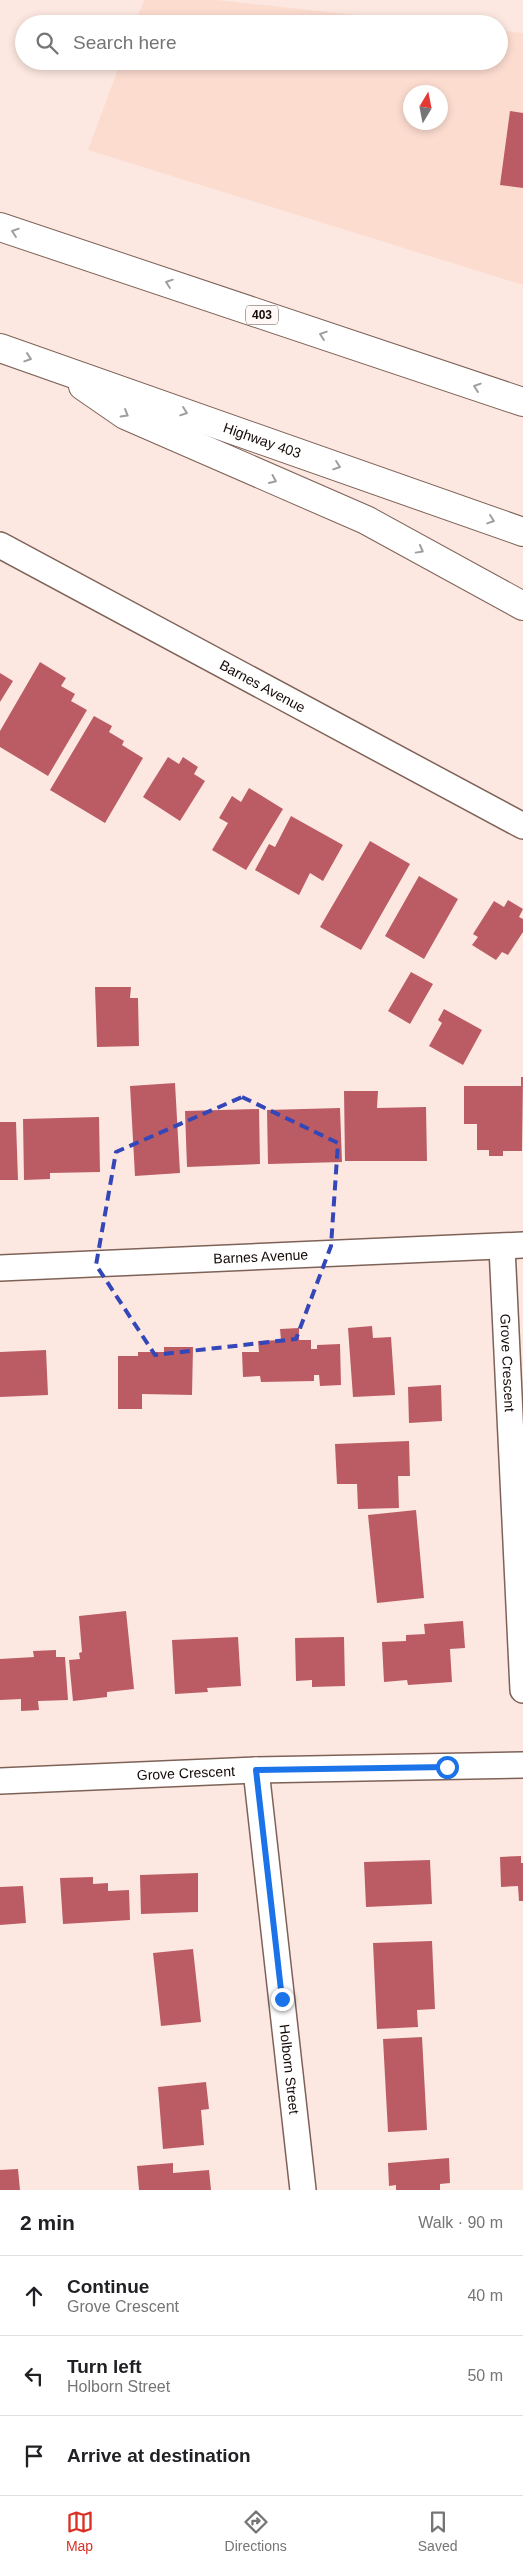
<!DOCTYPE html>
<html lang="en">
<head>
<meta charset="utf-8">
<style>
  :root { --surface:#fff; --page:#f6f6f6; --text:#202124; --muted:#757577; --line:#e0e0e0; --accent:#d93025 }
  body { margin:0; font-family:Arial,sans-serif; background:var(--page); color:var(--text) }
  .compass { position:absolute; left:403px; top:85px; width:45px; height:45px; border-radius:50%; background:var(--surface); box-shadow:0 2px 8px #0003; rotate:10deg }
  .stop { position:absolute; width:15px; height:15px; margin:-11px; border:4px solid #1a73e8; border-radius:50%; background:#fff }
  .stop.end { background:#1a73e8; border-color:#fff; box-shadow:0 1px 5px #0008 }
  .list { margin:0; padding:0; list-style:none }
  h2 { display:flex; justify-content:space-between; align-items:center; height:65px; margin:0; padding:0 20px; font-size:21px }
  h2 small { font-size:16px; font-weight:400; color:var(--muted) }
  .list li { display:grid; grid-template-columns:32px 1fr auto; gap:15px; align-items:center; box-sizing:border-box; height:80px; padding:0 20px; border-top:1px solid var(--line) }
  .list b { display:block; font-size:19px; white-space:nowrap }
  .list p { margin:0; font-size:16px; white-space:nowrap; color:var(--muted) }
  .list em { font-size:16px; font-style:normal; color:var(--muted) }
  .icon { flex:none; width:28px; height:28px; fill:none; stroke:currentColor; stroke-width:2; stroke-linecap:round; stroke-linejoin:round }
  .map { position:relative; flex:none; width:523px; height:2190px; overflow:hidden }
  .search { position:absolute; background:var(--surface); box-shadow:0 2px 8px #0003; left:15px; right:15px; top:15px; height:55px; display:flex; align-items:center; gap:12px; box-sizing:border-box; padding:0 18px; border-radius:28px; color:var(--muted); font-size:19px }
  .sheet { height:305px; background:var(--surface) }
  nav { display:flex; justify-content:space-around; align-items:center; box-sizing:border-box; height:70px; border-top:1px solid var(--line); background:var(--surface); font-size:14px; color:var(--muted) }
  nav a { display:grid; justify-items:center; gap:2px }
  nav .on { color:var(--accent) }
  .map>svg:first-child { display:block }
  .built { fill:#fddcd0; fill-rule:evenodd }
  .building { fill:#bb5c65 }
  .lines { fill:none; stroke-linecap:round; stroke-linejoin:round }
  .street-casing { stroke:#7e6257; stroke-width:28 }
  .highway-casing { stroke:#7e6257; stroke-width:30 }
  .street { stroke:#fff; stroke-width:25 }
  .highway { stroke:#fff; stroke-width:28 }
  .oneway { stroke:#a19d9b }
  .route { stroke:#1a73e8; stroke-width:6 }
  .marked { fill:none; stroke:#3447b9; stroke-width:4; stroke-dasharray:10 6; stroke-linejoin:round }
  .labels { text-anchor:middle; stroke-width:5; stroke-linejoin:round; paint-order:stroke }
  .shield { fill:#fff8f6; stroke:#5a514e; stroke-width:1 }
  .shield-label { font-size:12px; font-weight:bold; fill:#130906 }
  .street-label { font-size:14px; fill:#130906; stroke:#fff8f6 }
</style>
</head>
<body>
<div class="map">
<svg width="523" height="2190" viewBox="0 0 523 2190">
  <rect width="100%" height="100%" fill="#fce8e0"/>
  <path class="built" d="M 144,0 L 217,0 L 439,24 L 135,24 Z
    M 499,30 L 523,33 L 523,285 L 88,150 L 121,61 L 499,61 ZM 410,92 L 440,92 L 440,122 L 410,122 Z"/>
  <path class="building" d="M 510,111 L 523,113 L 523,188 L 500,185 Z
    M 40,662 L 66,678 L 61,686 L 75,694 L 71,701 L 87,710 L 48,776 L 0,747 L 0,731 Z
    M 0,673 L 13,681 L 0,702 Z
    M 94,716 L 112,726 L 109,732 L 124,741 L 122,745 L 143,758 L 105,823 L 50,790 Z
    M 168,757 L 179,764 L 183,757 L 198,767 L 194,774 L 205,781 L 180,821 L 143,797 Z
    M 249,788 L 283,809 L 246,870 L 212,850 L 228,823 L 219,818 L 232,796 L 241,802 Z
    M 291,816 L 343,845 L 323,881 L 310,873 L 299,895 L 255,870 L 269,844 L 275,847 Z
    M 370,841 L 410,864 L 361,950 L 320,927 Z
    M 419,876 L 458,899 L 424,959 L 385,936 Z
    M 508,900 L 523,909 L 519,917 L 523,919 L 523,932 L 508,955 L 502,952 L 496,960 L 472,945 L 478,937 L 473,934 L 494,901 L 504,907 Z
    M 411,972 L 433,984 L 410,1024 L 388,1011 Z
    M 95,987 L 131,987 L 130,998 L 138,998 L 139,1046 L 97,1047 Z
    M 444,1009 L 482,1030 L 463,1065 L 429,1046 L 442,1023 L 438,1020 Z
    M 521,1077 L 523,1077 L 522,1151 L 503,1151 L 503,1156 L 489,1156 L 489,1150 L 477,1150 L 477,1124 L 464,1124 L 464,1086 L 521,1086 Z
    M 175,1083 L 180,1173 L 135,1176 L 130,1086 Z
    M 344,1091 L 378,1091 L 377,1108 L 426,1107 L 427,1161 L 345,1161 Z
    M 340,1108 L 342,1162 L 268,1164 L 267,1110 Z
    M 259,1109 L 260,1164 L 187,1167 L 185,1111 Z
    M 99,1117 L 100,1172 L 50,1173 L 50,1179 L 24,1180 L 23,1119 Z
    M 0,1122 L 16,1122 L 18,1180 L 0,1180 Z
    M 372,1326 L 373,1338 L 391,1337 L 395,1395 L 353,1397 L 348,1328 Z
    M 299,1328 L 299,1340 L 311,1340 L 311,1349 L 317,1349 L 317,1345 L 340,1344 L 341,1385 L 320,1386 L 319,1375 L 314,1375 L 314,1381 L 261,1382 L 260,1376 L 243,1377 L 242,1352 L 259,1352 L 258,1341 L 281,1340 L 280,1329 Z
    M 164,1347 L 193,1347 L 192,1395 L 142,1394 L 142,1409 L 118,1409 L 118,1356 L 138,1356 L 138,1352 L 164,1352 Z
    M 46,1350 L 48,1395 L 0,1397 L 0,1352 Z
    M 441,1385 L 442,1421 L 409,1423 L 408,1387 Z
    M 409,1441 L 410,1476 L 398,1476 L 399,1508 L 358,1509 L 357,1484 L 337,1484 L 335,1444 Z
    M 416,1510 L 424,1598 L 377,1603 L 368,1515 Z
    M 126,1611 L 134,1689 L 107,1692 L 107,1697 L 73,1701 L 69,1660 L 80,1659 L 79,1653 L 82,1652 L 79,1616 Z
    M 463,1621 L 465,1648 L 450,1649 L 452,1682 L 408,1685 L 407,1680 L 384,1682 L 382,1642 L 406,1641 L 406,1635 L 425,1634 L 424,1624 Z
    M 238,1637 L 241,1686 L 207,1688 L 208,1692 L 175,1694 L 172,1640 Z
    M 344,1637 L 345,1686 L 312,1687 L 312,1680 L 296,1681 L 295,1638 Z
    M 56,1650 L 56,1657 L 65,1657 L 68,1700 L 38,1701 L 39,1710 L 21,1711 L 21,1699 L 0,1700 L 0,1659 L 34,1657 L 33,1651 Z
    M 521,1856 L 521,1863 L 523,1863 L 523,1901 L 519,1901 L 518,1886 L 501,1887 L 500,1857 Z
    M 430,1860 L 432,1904 L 366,1907 L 364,1862 Z
    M 198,1873 L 198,1912 L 141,1914 L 140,1875 Z
    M 93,1877 L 93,1884 L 108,1883 L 108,1891 L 129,1890 L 130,1920 L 63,1924 L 60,1878 Z
    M 23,1886 L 26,1923 L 0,1925 L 0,1887 Z
    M 432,1941 L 435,2009 L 417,2010 L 418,2027 L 377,2029 L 373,1943 Z
    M 193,1949 L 201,2022 L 161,2026 L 153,1953 Z
    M 422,2037 L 427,2130 L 388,2132 L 383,2039 Z
    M 206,2082 L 209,2109 L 201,2110 L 204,2145 L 163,2149 L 158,2087 Z
    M 449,2158 L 450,2183 L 440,2184 L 440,2190 L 396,2190 L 396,2185 L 389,2186 L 388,2163 Z
    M 173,2163 L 173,2173 L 209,2170 L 211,2190 L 139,2190 L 137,2166 Z
    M 18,2169 L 20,2190 L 0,2190 L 0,2170 Z"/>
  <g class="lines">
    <defs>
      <g id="street">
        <path id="s1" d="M 0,545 L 523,826"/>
        <path id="s2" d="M 502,1247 L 523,1690"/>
        <path id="s3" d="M 0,1268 L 523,1245"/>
        <path id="s4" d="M 256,1770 L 303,2190"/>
        <path id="s5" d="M 0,1781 L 256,1770 L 523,1765"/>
      </g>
      <g id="highway">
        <path d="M 0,227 L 523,402"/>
        <path id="s6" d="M 0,348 L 523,532"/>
        <path d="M 83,386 L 125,415 L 366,520 L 523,606"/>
      </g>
    </defs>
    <use href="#street" class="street-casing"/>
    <use href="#highway" class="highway-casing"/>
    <use href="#street" class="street"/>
    <use href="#highway" class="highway"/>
  </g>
  <defs><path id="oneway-chevron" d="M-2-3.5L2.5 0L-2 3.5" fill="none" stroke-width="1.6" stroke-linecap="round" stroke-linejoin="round" transform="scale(1.25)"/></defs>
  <g class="oneway">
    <use href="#oneway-chevron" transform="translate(15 232) rotate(-161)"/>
    <use href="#oneway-chevron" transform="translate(169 283) rotate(-161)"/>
    <use href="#oneway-chevron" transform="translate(323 335) rotate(-161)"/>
    <use href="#oneway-chevron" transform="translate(28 358) rotate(18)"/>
    <use href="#oneway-chevron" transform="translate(477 387) rotate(-161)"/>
    <use href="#oneway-chevron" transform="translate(184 412) rotate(19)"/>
    <use href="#oneway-chevron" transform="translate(125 414) rotate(30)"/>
    <use href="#oneway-chevron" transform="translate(337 466) rotate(19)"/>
    <use href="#oneway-chevron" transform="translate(273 480) rotate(24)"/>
    <use href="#oneway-chevron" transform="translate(491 520) rotate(19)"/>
    <use href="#oneway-chevron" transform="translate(420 550) rotate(29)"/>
  </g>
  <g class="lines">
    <path class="route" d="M 282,1999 L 256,1770 L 447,1767"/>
  </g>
  <path class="marked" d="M 242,1097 L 338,1143 L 331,1246 L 296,1339 L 155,1355 L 96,1265 L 116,1152 Z"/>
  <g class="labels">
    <rect class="shield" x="246" y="305.5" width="32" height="19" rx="4"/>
    <g class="shield-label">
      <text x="262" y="319">403</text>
    </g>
    <g class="street-label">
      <text dy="5" stroke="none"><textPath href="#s6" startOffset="278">Highway 403</textPath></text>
      <text dy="5" stroke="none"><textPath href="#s1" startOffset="298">Barnes Avenue</textPath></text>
      <text dy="5" stroke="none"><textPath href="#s3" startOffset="261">Barnes Avenue</textPath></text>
      <text dy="5" stroke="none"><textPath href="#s2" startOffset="116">Grove Crescent</textPath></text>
      <text dy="5" stroke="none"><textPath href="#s5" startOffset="186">Grove Crescent</textPath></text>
      <text dy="5" stroke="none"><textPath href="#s4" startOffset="301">Holborn Street</textPath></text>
    </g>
  </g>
</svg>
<svg class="compass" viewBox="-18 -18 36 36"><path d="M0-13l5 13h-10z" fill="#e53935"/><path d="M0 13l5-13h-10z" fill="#757577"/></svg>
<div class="stop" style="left:447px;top:1767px"></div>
<div class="stop end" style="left:282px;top:1999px"></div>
<div class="search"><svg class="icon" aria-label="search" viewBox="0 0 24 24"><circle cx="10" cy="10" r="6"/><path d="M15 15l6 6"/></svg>Search here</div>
</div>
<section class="sheet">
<h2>2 min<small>Walk · 90 m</small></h2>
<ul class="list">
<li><svg class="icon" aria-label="ahead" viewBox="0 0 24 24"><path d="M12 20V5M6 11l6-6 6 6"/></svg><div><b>Continue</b><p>Grove Crescent</p></div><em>40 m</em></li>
<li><svg class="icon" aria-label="left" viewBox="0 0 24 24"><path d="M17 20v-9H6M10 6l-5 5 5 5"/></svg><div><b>Turn left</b><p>Holborn Street</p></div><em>50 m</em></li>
<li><svg class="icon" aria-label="arrive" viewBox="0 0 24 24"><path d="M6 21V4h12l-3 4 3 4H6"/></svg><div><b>Arrive at destination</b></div></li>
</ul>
</section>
<nav>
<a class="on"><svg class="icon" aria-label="map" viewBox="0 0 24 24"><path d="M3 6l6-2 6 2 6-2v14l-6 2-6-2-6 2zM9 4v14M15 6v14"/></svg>Map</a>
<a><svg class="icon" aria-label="directions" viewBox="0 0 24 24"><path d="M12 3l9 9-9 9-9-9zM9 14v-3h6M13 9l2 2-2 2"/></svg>Directions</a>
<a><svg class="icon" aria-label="saved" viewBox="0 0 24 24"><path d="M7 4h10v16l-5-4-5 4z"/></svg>Saved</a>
</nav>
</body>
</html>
